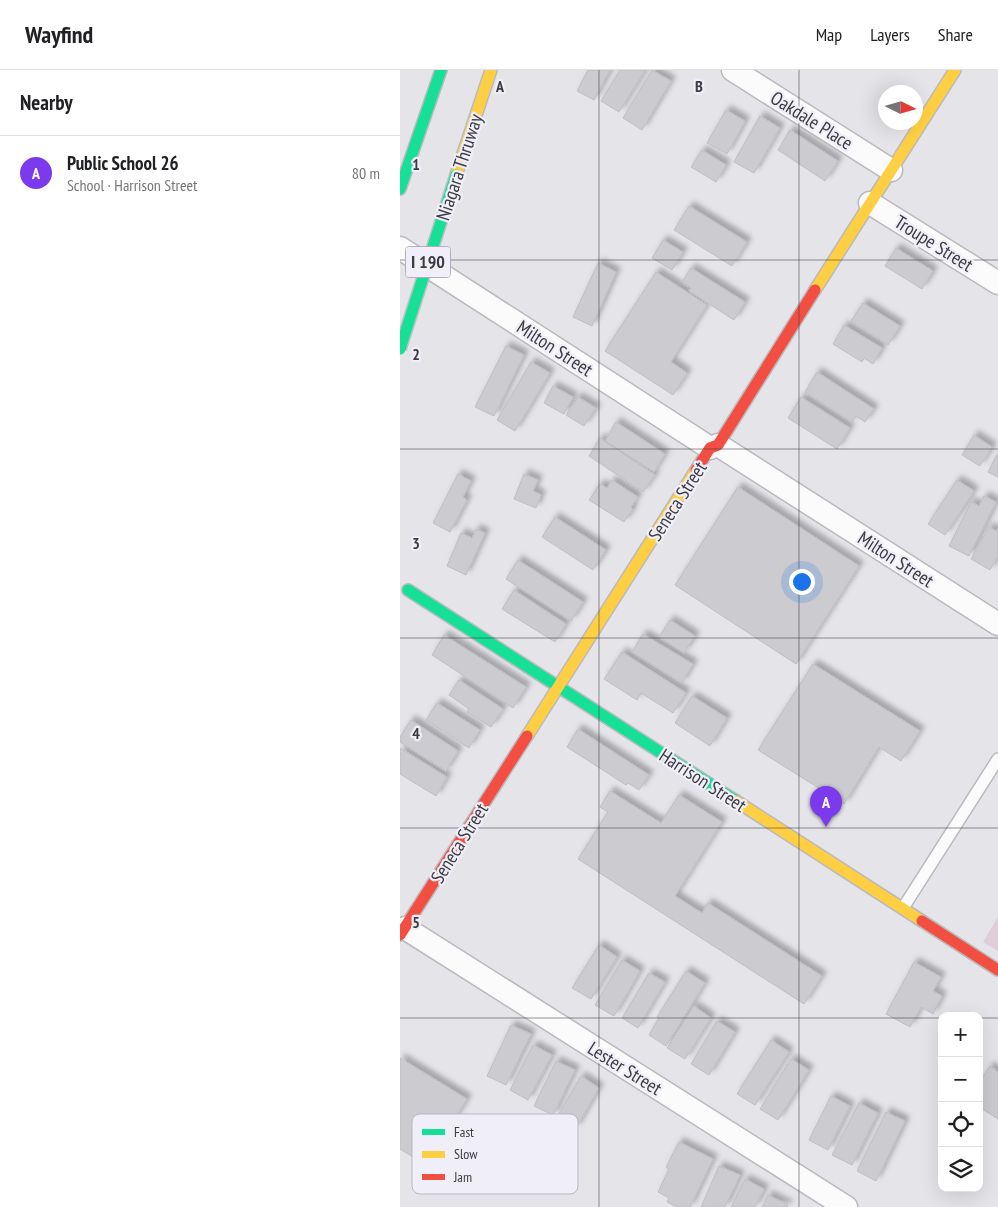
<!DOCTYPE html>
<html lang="en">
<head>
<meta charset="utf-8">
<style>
  :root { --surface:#fff; --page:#f2f2f2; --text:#202124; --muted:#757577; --line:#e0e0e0; --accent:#7c3aed }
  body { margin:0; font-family:"PT Sans Narrow",sans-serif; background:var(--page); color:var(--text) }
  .controls { position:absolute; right:15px; bottom:15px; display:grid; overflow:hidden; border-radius:10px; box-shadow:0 5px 20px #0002 }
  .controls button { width:45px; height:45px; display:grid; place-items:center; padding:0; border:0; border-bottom:1px solid var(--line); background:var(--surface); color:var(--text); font:25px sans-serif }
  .compass { position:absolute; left:478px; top:15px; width:45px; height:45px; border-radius:50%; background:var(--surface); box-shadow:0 5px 20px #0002; rotate:95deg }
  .you { position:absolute; left:401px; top:511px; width:18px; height:18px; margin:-12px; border:4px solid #fff; border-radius:50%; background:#1a73e8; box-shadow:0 0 0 8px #1a73e833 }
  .badge { display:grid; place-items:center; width:32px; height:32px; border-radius:50%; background:var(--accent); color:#fff; font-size:16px; font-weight:700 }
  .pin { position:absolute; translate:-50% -41px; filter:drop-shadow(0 1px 2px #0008) }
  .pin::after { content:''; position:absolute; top:26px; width:18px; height:15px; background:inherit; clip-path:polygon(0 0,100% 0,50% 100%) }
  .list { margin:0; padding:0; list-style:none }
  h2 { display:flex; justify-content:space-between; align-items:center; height:65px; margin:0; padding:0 20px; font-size:21px }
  h2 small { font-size:16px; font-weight:400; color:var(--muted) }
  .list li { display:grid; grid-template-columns:32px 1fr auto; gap:15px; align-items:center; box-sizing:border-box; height:75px; padding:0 20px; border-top:1px solid var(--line) }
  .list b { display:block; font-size:19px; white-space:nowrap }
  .list p { margin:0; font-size:16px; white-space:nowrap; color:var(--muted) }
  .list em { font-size:16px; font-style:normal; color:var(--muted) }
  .icon { flex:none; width:28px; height:28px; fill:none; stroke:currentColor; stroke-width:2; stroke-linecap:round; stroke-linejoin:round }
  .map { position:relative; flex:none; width:598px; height:1137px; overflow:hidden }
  header { display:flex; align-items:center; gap:30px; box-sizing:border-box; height:70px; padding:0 25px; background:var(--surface); border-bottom:1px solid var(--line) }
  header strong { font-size:24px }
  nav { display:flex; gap:28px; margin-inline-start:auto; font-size:18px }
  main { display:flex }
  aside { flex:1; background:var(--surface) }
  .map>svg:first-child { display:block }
  .green { fill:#dfcdda }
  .building { fill:#cccbcf; stroke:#bfbec2; filter:url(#shadow) }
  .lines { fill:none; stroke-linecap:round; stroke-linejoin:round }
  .lane-casing { stroke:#bababe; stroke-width:14 }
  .street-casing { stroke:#bababe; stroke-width:25 }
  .fast-casing { stroke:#bababe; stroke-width:14 }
  .slow-casing { stroke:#bababe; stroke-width:14 }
  .jam-casing { stroke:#bababe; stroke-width:14 }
  .lane { stroke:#fbfbfc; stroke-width:11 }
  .street { stroke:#fbfbfc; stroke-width:22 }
  .fast { stroke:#16e098; stroke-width:11 }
  .slow { stroke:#ffcf43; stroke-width:11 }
  .jam { stroke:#f24e42; stroke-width:11 }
  .fast-bridge-casing { stroke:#c0c0c2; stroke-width:14; stroke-linecap:butt }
  .fast-bridge { stroke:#16e098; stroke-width:11 }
  .grid { fill:none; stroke:#3c3c40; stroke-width:1; stroke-opacity:0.55 }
  .labels { text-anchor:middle; stroke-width:4.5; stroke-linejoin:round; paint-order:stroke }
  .shield { fill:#efeef9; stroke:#727178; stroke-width:1 }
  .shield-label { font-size:18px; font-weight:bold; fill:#3c3c40 }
  .street-label { font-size:19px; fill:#3c3c40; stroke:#efeef9 }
  .key { fill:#efeef9; stroke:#b9b9c2; stroke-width:1 }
  .key-label { font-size:14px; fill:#3c3c40 }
  .grid-label { font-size:16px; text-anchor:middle; font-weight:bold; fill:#3c3c40; stroke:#efeef9; stroke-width:4.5; stroke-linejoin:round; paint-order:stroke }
</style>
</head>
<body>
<header>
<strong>Wayfind</strong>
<nav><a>Map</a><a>Layers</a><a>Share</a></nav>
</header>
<main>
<aside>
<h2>Nearby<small></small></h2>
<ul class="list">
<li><span class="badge">A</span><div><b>Public School 26</b><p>School · Harrison Street</p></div><em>80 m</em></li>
</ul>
</aside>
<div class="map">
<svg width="598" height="1137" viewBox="0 0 598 1137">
  <defs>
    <filter id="shadow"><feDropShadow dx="4.5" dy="-4.5" stdDeviation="2.5" flood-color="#0004"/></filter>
  </defs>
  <rect width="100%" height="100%" fill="#e4e4e9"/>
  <path class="green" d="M 598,847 L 598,881 L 583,872 Z"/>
  <path class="building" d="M 188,0 L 210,0 L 194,30 L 177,21 Z
    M 220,0 L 245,0 L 219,42 L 201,31 Z
    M 252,0 L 271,11 L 242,60 L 223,48 Z
    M 326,40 L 345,51 L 327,84 L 307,73 Z
    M 360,46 L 380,58 L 354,103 L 334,92 Z
    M 390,60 L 438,91 L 425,111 L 378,80 Z
    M 302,80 L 326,95 L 316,112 L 291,97 Z
    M 289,136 L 347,172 L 332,196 L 274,160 Z
    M 263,170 L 283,182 L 272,200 L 252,188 Z
    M 496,178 L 533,201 L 522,219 L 485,196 Z
    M 198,193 L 216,202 L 192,256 L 173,247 Z
    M 291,198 L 345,232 L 334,250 L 289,221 L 291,218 L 282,212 Z
    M 256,202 L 307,235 L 271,292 L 287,303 L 273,325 L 205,281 Z
    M 463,233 L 500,256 L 488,275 L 451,251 Z
    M 444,255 L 482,278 L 473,294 L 464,288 L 462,292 L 433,274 Z
    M 106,276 L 124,285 L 94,346 L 75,337 Z
    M 131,292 L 150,303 L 115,361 L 97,350 Z
    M 417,302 L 474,339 L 465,352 L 456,346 L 452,352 L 405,322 Z
    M 153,316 L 173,327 L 164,344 L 144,333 Z
    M 178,327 L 196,338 L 184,356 L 166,345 Z
    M 401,327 L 450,358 L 437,379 L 388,348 Z
    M 216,352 L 265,384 L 254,402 L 205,371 Z
    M 574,365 L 592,377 L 580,396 L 562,385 Z
    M 200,368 L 255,405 L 243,422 L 189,386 Z
    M 597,385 L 598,385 L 598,407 L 588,402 Z
    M 58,404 L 71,411 L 63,427 L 67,430 L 50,462 L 33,453 Z
    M 124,404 L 138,410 L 133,421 L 141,425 L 136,438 L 114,429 Z
    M 212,410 L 238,427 L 231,437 L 233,439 L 224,452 L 189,430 L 200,414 L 207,418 Z
    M 557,410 L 574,421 L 545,465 L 528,454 Z
    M 338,417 L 459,496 L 396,594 L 275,515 Z
    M 584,426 L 596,432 L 569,486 L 549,476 L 571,432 L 579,436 Z
    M 155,447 L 206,480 L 193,500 L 142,467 Z
    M 589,457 L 596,461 L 598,458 L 598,486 L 590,500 L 571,489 Z
    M 76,459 L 85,463 L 66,505 L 47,496 L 61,463 L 72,468 Z
    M 118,490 L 183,532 L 171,551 L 106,509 Z
    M 114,520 L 166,554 L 155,572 L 102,539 Z
    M 270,550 L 295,566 L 284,583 L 259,567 Z
    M 243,564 L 293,594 L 282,613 L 232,582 Z
    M 44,565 L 126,617 L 113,638 L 32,585 Z
    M 222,582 L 286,623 L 273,643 L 241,623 L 237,630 L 204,609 Z
    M 413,594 L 520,661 L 501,691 L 479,677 L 444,734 L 358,680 Z
    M 59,610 L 103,639 L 91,657 L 67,642 L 69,639 L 49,625 Z
    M 292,626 L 327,648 L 310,676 L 275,653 Z
    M 37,633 L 80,660 L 69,678 L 26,650 Z
    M 11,650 L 58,681 L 46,701 L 0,672 L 0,667 Z
    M 178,659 L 249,705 L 239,720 L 228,713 L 226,715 L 167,677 Z
    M 0,678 L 47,707 L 36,726 L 0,704 Z
    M 210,721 L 261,753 L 279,725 L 322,752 L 275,826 L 302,843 L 308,833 L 422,906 L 404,934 L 178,789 L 208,742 L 200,737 Z
    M 199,875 L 217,887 L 191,929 L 172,918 Z
    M 222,890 L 240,901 L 214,946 L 195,935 Z
    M 514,892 L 541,907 L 533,921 L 542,926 L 533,944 L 521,937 L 510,957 L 486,944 Z
    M 286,901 L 305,913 L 266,976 L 249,965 L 259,948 L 257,947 Z
    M 249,903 L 265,912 L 238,958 L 222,948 Z
    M 294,936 L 311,948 L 285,989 L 267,978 Z
    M 317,951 L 335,962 L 309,1005 L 291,994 Z
    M 111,955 L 131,964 L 106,1015 L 87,1006 Z
    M 371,970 L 389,982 L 355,1035 L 337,1024 Z
    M 133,975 L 152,985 L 128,1030 L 110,1020 Z
    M 0,988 L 67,1029 L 26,1095 L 0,1079 Z
    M 391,989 L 409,1000 L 378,1050 L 360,1039 Z
    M 156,991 L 175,1000 L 153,1045 L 134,1036 Z
    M 590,996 L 598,1002 L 598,1049 L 579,1037 L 579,1013 Z
    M 181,1006 L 199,1018 L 176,1058 L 157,1047 Z
    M 431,1026 L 450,1036 L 428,1080 L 409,1070 Z
    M 459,1033 L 478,1043 L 452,1095 L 432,1085 Z
    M 486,1042 L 505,1051 L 476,1111 L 457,1101 Z
    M 279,1072 L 313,1089 L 290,1137 L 277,1137 L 267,1132 L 269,1128 L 258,1122 L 269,1099 L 266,1097 Z
    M 319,1096 L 340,1105 L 325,1137 L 301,1137 Z
    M 345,1109 L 364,1119 L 355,1137 L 331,1137 Z
    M 368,1125 L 388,1135 L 387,1137 L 362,1137 Z"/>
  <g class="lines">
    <defs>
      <path id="lane" d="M 503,838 L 598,689"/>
      <path id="street" d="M 333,0 L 491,100
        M 470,133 L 598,213
        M 0,178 L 310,378
        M 318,375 L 598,554
        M 5,858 L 446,1137"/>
      <path id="fast" d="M 0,119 L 41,0
        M 8,520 L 336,731"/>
      <path id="slow" d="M 56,105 L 91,0
        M 415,220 L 555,0
        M 127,666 L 296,400
        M 336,731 L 522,851"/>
      <path id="jam" d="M 296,400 L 310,378 L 318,375 L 415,220
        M 522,851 L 598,900
        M 0,865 L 127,666"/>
    </defs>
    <use href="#lane" class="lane-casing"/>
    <use href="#street" class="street-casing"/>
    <use href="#fast" class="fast-casing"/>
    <use href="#slow" class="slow-casing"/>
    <use href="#jam" class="jam-casing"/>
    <use href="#lane" class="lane"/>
    <use href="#street" class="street"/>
    <use href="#fast" class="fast"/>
    <use href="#slow" class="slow"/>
    <use href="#jam" class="jam"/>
    <defs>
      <path id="fast-bridge" d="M 0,279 L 56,105"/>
    </defs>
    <use href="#fast-bridge" class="fast-bridge-casing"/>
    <use href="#fast-bridge" class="fast-bridge"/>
  </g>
  <path class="grid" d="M 199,0 L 199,1137M 399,0 L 399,1137M 0,190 L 598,190M 0,379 L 598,379M 0,568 L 598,568M 0,758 L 598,758M 0,948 L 542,948M 579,948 L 598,948"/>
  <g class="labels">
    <rect class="shield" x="5.5" y="176.5" width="45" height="31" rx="4"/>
    <g class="shield-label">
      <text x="28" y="198">I 190</text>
    </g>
    <g class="street-label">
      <text transform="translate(412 50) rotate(32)" y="7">Oakdale Place</text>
      <text transform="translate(59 97) rotate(-72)" y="7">Niagara Thruway</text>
      <text transform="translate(534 173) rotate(32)" y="7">Troupe Street</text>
      <text transform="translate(155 278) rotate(33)" y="7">Milton Street</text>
      <text transform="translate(277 431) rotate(-57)" y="7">Seneca Street</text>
      <text transform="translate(496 489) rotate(33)" y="7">Milton Street</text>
      <text transform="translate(303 710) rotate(33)" y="7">Harrison Street</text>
      <text transform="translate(59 773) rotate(-58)" y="7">Seneca Street</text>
      <text transform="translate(225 998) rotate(32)" y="7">Lester Street</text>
    </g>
  </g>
  <rect x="12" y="1044" width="166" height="80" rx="8" class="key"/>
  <rect x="22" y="1059" width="23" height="6" fill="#16e098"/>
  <rect x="22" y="1081" width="23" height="7" fill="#ffcf43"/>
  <rect x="22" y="1104" width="23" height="6" fill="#f24e42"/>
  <g class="key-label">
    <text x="54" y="1067">Fast</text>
    <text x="54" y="1089">Slow</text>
    <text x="54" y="1112">Jam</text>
  </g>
  <g class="grid-label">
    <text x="100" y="22">A</text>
    <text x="299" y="22">B</text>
    <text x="16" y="100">1</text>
    <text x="16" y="290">2</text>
    <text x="16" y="479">3</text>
    <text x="16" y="669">4</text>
    <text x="16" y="858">5</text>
  </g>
</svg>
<div class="controls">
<button>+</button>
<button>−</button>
<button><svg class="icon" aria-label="locate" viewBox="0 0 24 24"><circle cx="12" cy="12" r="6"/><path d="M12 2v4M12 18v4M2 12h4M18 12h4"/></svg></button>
<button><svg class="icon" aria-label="layers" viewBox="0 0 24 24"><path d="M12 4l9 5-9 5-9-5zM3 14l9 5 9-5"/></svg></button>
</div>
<svg class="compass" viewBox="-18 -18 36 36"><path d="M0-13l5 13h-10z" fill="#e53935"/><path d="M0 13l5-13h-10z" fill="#757577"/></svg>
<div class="you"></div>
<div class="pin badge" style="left:426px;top:757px">A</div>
</div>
</main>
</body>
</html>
